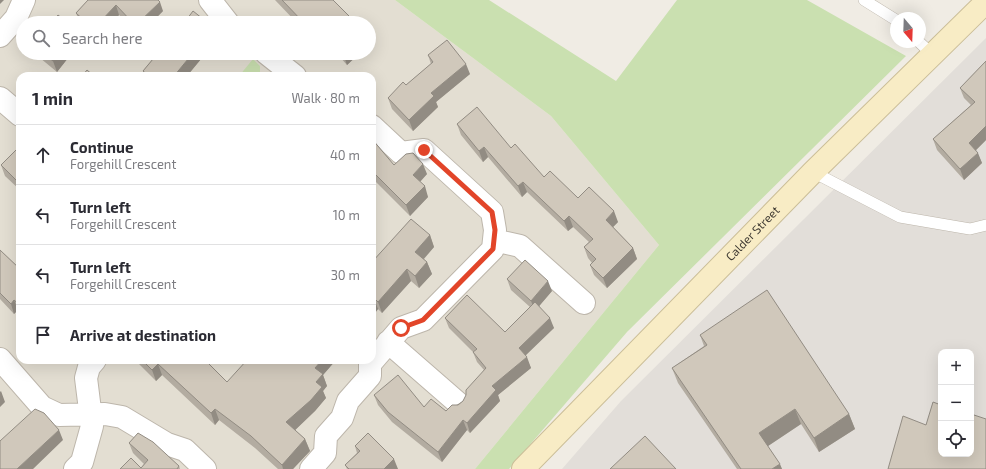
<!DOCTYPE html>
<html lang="en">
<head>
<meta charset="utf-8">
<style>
  :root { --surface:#fff; --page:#f7f7f7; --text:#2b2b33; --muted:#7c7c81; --line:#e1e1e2 }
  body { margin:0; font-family:"Exo 2",sans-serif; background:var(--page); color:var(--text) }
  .controls { position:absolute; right:12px; bottom:12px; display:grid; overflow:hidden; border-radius:8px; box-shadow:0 4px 16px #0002 }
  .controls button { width:36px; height:36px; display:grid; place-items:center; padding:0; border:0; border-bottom:1px solid var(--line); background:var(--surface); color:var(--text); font:20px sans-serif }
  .compass { position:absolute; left:890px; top:12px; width:36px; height:36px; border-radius:50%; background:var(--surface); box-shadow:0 4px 16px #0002; rotate:161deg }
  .stop { position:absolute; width:12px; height:12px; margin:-9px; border:3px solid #e24529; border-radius:50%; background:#fff }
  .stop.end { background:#e24529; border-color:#fff; box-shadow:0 1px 4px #0008 }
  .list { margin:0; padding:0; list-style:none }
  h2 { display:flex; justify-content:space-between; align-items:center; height:52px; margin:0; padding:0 16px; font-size:17px }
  h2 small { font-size:13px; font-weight:400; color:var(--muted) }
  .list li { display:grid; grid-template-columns:26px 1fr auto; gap:12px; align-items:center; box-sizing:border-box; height:60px; padding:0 16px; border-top:1px solid var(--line) }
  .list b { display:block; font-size:15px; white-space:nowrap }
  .list p { margin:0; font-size:13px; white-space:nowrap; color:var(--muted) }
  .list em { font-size:13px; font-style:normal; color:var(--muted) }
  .icon { flex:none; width:22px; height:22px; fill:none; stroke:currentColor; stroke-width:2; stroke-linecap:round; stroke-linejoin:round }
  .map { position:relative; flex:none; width:986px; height:469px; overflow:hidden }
  .search { position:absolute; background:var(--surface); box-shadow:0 4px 16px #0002; left:16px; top:16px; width:360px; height:44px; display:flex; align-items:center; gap:10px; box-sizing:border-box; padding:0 14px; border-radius:22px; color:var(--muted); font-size:15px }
  .panel { position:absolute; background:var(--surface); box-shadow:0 4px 16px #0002; left:16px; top:72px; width:360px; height:292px; border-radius:12px }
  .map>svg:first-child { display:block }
  .residential { fill:#e3ded2; fill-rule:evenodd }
  .industrial { fill:#e2ded9; fill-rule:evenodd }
  .green { fill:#cae0b0 }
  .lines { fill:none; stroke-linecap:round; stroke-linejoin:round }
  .service-casing { stroke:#bdb6ab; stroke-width:12 }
  .minor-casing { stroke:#bdb6ab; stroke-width:24 }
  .secondary-casing { stroke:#cbbe98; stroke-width:24 }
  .service { stroke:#fff; stroke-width:11 }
  .minor { stroke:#fff; stroke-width:22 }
  .secondary { stroke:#f8ecc5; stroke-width:22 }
  .wall { fill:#b3aca1 }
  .shaded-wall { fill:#928c83 }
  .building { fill:#d0c8bb; stroke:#928c83 }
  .route { stroke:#e24529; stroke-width:5 }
  .labels { text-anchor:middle; stroke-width:3; stroke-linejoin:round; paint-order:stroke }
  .street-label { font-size:12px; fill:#413c34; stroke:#fff }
</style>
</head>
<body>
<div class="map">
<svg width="986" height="469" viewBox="0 0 986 469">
  <rect width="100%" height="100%" fill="#f0ece4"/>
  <path class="residential" d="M 0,0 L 395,0 L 551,116 L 659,245 L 475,469 L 0,469 ZM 23,23 L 369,23 L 369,53 L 23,53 ZM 20,76 L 372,76 L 372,360 L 20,360 Z"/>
  <path class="industrial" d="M 986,38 L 986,469 L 562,469 L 621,401 ZM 941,352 L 971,352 L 971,454 L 941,454 Z"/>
  <path class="green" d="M 395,0 L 489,0 L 616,81 L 677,0 L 807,0 L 906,56 L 627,332 L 509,469 L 475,469 L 659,245 L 551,116 Z
    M 253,59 L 260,66 L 260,76 L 239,76 Z"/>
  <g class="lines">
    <defs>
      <path id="service" d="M 864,0 L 896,20
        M 919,42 L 932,54
        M 813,172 L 900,217 L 970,229 L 986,225"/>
      <path id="minor" d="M 210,0 L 228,23
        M 0,36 L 16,18 L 24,0
        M 266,53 L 295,76
        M 0,98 L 20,115
        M 494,240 L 520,246 L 584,303
        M 388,342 L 458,403
        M 0,359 L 42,407 L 59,415 L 105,414 L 122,417 L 167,444 L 185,450 L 205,469
        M 75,469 L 82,462 L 92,426 L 86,378 L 89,367 L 95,360
        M 311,469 L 325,453 L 326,436 L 342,418 L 348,401 L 370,376 L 370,364 L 401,328 L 423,320 L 493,249 L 495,230 L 492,212 L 424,150 L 401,153 L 372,126"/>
      <g id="secondary">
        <path id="s1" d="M 523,469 L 813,172 L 986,2"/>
      </g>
    </defs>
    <use href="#service" class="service-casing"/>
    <use href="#minor" class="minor-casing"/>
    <use href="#secondary" class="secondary-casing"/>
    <use href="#service" class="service"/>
    <use href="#minor" class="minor"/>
    <use href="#secondary" class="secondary"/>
  </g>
  <path class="wall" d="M 88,0 L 163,11 L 151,23 L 127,23 L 119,15 L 112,23 L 80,23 L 76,13 Z
    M 275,0 L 333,0 L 356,23 L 297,23 Z
    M 34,53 L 72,53 L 57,72 Z
    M 158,53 L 206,53 L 187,76 L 145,76 L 143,71 Z
    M 330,53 L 360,53 L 347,65 L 340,57 L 336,60 Z
    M 428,55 L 470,74 L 436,102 L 438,107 L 413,131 L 392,109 L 388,98 L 406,85 L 431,64 Z
    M 986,61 L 986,140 L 976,150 L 982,163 L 964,180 L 937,150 L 933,139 L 971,105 L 964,98 L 960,88 Z
    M 457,124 L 511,148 L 544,177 L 578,198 L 618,222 L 613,227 L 633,248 L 637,259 L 607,288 L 594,275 L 590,265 L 592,263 L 588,258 L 584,247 L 589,242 L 573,227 L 568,231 L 527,192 L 522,197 L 488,157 L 483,162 L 461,135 Z
    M 372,139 L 394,165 L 427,174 L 420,182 L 428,197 L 410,216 L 372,178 Z
    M 20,146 L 20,190 L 5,176 L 1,165 Z
    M 430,235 L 434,247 L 424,259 L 427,262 L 432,274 L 419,288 L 411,281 L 382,313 L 378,309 L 372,317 L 372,262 Z
    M 0,250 L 20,269 L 20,312 L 18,310 L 14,314 L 0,299 Z
    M 507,279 L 552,291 L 539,306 L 554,328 L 525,355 L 531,368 L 498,395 L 500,401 L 470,433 L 467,430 L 442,462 L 392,422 L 378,405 L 374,395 L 424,407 L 446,411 L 463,401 L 484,370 L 477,362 L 473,352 L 449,328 L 445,318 L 505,332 L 530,307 L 511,290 Z
    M 700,335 L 849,414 L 855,429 L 819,452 L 801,424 L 768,446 L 782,469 L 737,469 L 678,383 L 672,368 L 704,346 Z
    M 135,360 L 205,360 L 227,382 L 271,363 L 274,360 L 336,360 L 323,375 L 327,386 L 323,391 L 326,398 L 315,411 L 295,430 L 305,439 L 310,451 L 293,469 L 278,469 L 255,448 L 219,420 L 215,425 L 162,375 L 156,381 Z
    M 129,443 L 179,466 L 180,469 L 120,469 L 141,468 L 144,464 L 133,453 Z
    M 355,446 L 398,469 L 347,469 L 345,465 L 357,453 Z"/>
  <path class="shaded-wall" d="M 0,0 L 4,0 L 0,4 Z
    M 160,2 L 163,11 L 151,23 L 138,23 Z
    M 116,5 L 119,15 L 112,23 L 99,23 Z
    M 60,53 L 72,53 L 57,72 L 53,61 Z
    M 193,53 L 206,53 L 187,76 L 174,76 Z
    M 334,53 L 338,53 L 340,57 L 336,60 Z
    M 343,53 L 360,53 L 347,65 Z
    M 466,64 L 470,74 L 436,102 L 438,107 L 413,131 L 409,120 L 431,93 Z
    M 986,126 L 986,140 L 973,153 L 969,143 Z
    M 484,147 L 488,157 L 483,162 L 479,151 Z
    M 978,153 L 982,163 L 964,180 L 960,169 Z
    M 423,164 L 427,174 L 417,185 L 413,175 Z
    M 523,182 L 527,192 L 522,197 L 518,186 Z
    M 425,186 L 428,197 L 410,216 L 406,205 Z
    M 614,211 L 618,222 L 609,231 L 606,220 Z
    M 569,216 L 573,227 L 568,231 L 564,221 Z
    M 430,235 L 434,247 L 420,263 L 415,252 Z
    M 633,248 L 637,259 L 607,288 L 603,278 Z
    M 427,262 L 432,274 L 419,288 L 415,276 Z
    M 407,269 L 411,281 L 382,313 L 378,302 Z
    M 548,281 L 552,291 L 535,311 L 531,301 Z
    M 374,298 L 378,309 L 372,317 L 372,300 Z
    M 14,300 L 18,310 L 14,314 L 11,304 Z
    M 550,318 L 554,328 L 523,358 L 519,348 Z
    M 527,357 L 531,368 L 498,395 L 500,401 L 470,433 L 467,423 L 492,386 Z
    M 322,360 L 336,360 L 323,375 L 327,386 L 323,391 L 326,398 L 315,411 L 291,434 L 286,422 L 316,382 L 315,368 Z
    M 158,364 L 162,375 L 156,381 L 152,370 Z
    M 1,391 L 5,402 L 0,407 L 0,392 Z
    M 215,409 L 219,420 L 215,425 L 211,413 Z
    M 795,409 L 801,424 L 765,448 L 759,433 Z
    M 849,414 L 855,429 L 819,452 L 814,438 Z
    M 463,420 L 467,430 L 442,462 L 438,452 Z
    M 59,430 L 63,440 L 33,469 L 17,469 Z
    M 305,439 L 310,451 L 293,469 L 283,469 L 282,465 Z
    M 394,459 L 398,469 L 384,469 Z
    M 780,464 L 782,469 L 772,469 Z"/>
  <path class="building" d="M 88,0 L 158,0 L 160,2 L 138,23 L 133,23 L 116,5 L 99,23 L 87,23 L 76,13 Z
    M 282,0 L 333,0 L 356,23 L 304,23 Z
    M 193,11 L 208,23 L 184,23 Z
    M 58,15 L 68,23 L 51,23 Z
    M 447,40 L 466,64 L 431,93 L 434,96 L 409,120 L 388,98 L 403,82 L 406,85 L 433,62 L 428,55 Z
    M 43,53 L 60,53 L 53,61 Z
    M 158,53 L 193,53 L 174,76 L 149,76 L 143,71 Z
    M 986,61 L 986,126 L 969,143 L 978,153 L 960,169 L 933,139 L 975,102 L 960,88 Z
    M 87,70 L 94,76 L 82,76 Z
    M 477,107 L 511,148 L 515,144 L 544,177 L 550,171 L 578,198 L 589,187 L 614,211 L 606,220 L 633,248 L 603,278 L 590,265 L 596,259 L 584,247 L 593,239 L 569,216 L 564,221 L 523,182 L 518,186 L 484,147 L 479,151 L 457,124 Z
    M 372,139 L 394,165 L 406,154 L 413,153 L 423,164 L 413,175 L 425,186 L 406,205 L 372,171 Z
    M 20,146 L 20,184 L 1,165 Z
    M 411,219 L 430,235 L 415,252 L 427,262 L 415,276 L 407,269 L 378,302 L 374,298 L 372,300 L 372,262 Z
    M 0,250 L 20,269 L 20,305 L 14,300 L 11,304 L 0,293 Z
    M 525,260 L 548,281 L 531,301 L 507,279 Z
    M 767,290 L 849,414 L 814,438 L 795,409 L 759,433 L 780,464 L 772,469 L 741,469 L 672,368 L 707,345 L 700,335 Z
    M 467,295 L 505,332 L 535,302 L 550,318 L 519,348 L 527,357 L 492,386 L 496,390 L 467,423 L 463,420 L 438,452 L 388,412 L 374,395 L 398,375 L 424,407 L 431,399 L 446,411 L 452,405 L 458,405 L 463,401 L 466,395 L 466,390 L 486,368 L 473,352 L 477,349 L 445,318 Z
    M 142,360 L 205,360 L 227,382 L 247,360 L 268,360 L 271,363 L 274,360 L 322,360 L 315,368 L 323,374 L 316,382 L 322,387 L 311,400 L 286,422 L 305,439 L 282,465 L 251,436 L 215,409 L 211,413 L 158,364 L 152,370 Z
    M 933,402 L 941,405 L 941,454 L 971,454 L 971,414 L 986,419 L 986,469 L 888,469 L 903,416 L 926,425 Z
    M 35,409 L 44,413 L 59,430 L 17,469 L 0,469 L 0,441 Z
    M 138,433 L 153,442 L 179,466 L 177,469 L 120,469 L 131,458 L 141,468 L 148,460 L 129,443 Z
    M 368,433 L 394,459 L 384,469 L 349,469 L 345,465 L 360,451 L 355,446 Z
    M 645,436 L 676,469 L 610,469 Z"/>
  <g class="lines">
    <path class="route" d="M 401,328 L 423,320 L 493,249 L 495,230 L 492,212 L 424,150"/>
  </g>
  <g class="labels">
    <g class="street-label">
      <text dy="4" stroke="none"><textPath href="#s1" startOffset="329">Calder Street</textPath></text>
    </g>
  </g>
</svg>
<div class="controls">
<button>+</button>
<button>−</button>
<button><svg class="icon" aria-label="locate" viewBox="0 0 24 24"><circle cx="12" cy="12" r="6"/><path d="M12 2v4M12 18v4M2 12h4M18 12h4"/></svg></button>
</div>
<svg class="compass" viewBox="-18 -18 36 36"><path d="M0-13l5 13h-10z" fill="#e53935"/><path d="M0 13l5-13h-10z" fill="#7c7c81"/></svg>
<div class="stop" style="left:401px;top:328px"></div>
<div class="stop end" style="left:424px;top:150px"></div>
<div class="search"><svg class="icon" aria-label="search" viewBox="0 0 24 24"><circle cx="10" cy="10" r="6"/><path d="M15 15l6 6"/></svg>Search here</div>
<section class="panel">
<h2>1 min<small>Walk · 80 m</small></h2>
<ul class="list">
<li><svg class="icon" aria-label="ahead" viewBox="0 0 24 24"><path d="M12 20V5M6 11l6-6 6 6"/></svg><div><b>Continue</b><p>Forgehill Crescent</p></div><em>40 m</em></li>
<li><svg class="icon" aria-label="left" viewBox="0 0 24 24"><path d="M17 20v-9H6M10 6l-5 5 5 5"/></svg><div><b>Turn left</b><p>Forgehill Crescent</p></div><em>10 m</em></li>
<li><svg class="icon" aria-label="left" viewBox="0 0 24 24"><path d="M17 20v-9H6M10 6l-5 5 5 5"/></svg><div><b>Turn left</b><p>Forgehill Crescent</p></div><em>30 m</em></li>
<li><svg class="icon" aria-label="arrive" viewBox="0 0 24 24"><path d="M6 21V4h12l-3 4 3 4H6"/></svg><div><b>Arrive at destination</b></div></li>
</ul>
</section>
</div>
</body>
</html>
